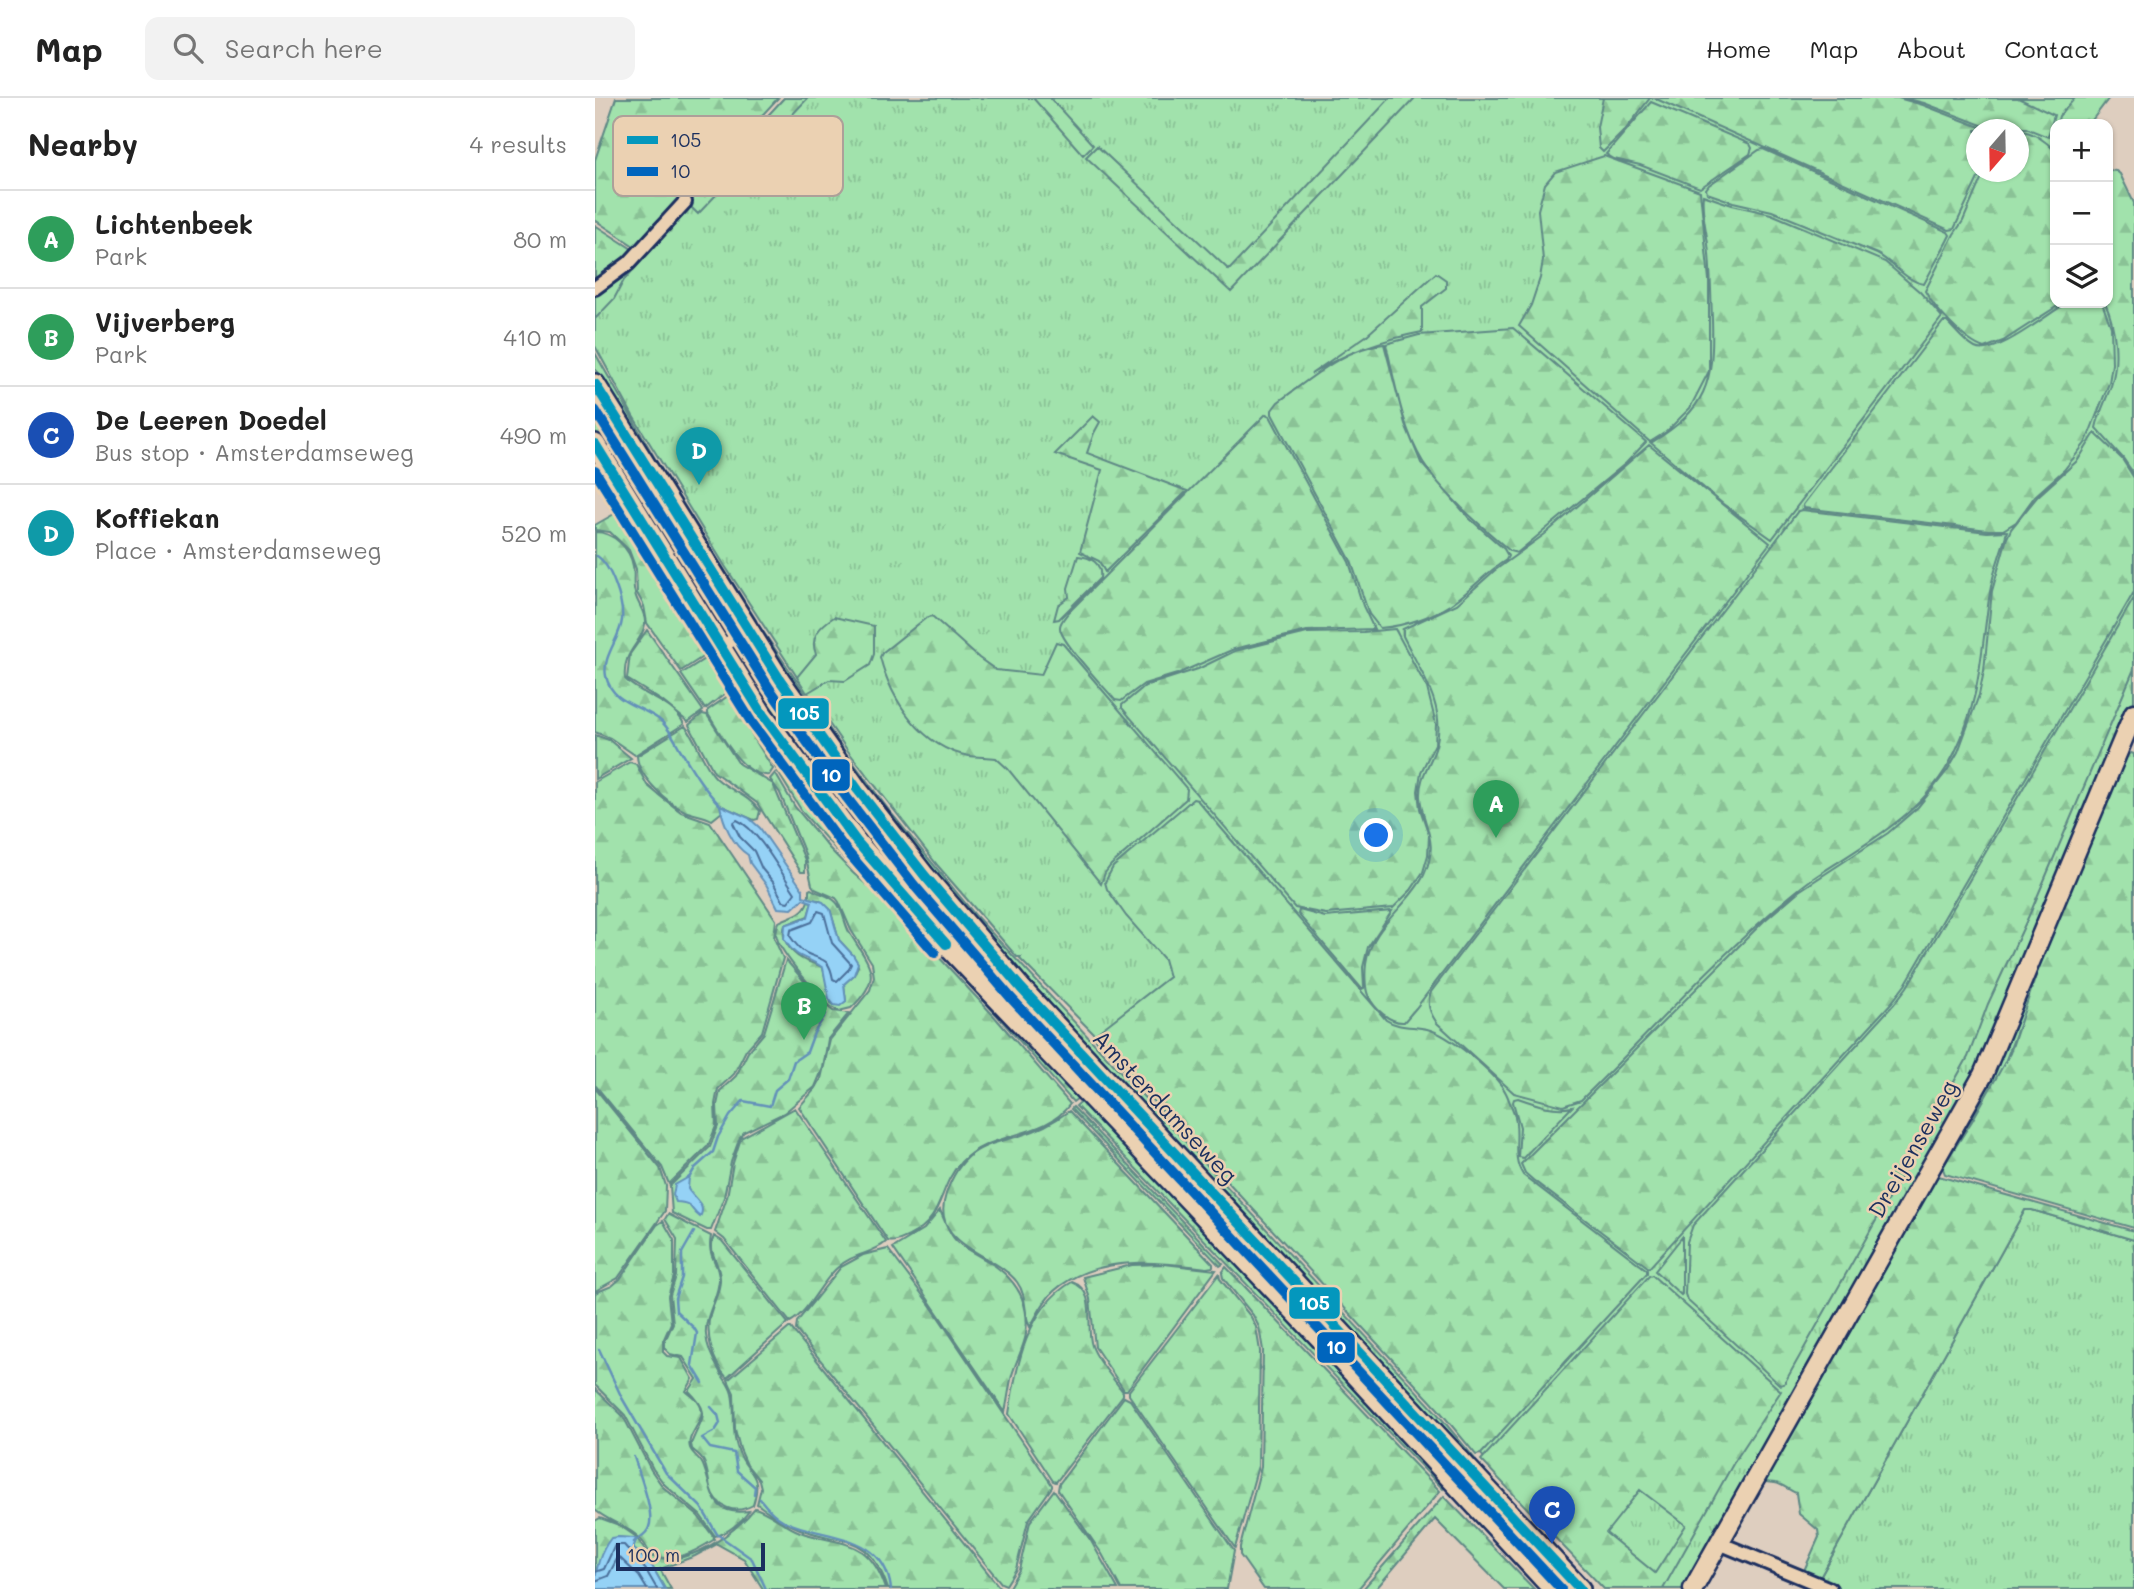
<!DOCTYPE html>
<html lang="en">
<head>
<meta charset="utf-8">
<style>
  :root { --surface:#fff; --page:#f2f2f2; --text:#222; --muted:#767676; --line:#e0e0e0; --accent:#d93025 }
  body { margin:0; font-family:Mali,sans-serif; background:var(--page); color:var(--text) }
  .controls { position:absolute; right:21px; top:21px; display:grid; overflow:hidden; border-radius:14px; box-shadow:0 2px 5px #0004 }
  .controls button { width:63px; height:63px; display:grid; place-items:center; padding:0; border:0; border-bottom:2px solid var(--line); background:var(--surface); color:var(--text); font:35px sans-serif }
  .compass { position:absolute; left:1371px; top:21px; width:63px; height:63px; border-radius:50%; background:var(--surface); box-shadow:0 2px 5px #0004; rotate:200deg }
  .scale { position:absolute; left:21px; bottom:18px; width:149px; box-sizing:border-box; padding-left:7px; border:4px solid #1b2f5e; border-top:0; font-size:19px; line-height:24px; white-space:nowrap; color:#1b2f5e; -webkit-text-stroke:5px #ebd1b2; paint-order:stroke }
  .you { position:absolute; left:782px; top:738px; width:24px; height:24px; margin:-18px; border:5px solid #fff; border-radius:50%; background:#1a73e8; box-shadow:0 0 0 10px #1a73e833 }
  .badge { display:grid; place-items:center; width:46px; height:46px; border-radius:50%; background:var(--accent); color:#fff; font-size:23px; font-weight:700 }
  .pin { position:absolute; translate:-50% -58px; filter:drop-shadow(0 2px 4px #0008) }
  .pin::after { content:''; position:absolute; top:37px; width:24px; height:21px; background:inherit; clip-path:polygon(0 0,100% 0,50% 100%) }
  .list { margin:0; padding:0; list-style:none }
  h2 { display:flex; justify-content:space-between; align-items:center; height:91px; margin:0; padding:0 28px; font-size:30px }
  h2 small { font-size:23px; font-weight:400; color:var(--muted) }
  .list li { display:grid; grid-template-columns:46px 1fr auto; gap:21px; align-items:center; box-sizing:border-box; height:98px; padding:0 28px; border-top:2px solid var(--line) }
  .list b { display:block; font-size:26px; white-space:nowrap }
  .list p { margin:0; font-size:23px; white-space:nowrap; color:var(--muted) }
  .list em { font-size:23px; font-style:normal; color:var(--muted) }
  .icon { flex:none; width:38px; height:38px; fill:none; stroke:currentColor; stroke-width:2; stroke-linecap:round; stroke-linejoin:round }
  .map { position:relative; flex:none; width:1539px; height:1491px; overflow:hidden }
  header { display:flex; align-items:center; gap:42px; box-sizing:border-box; height:98px; padding:0 35px; background:var(--surface); border-bottom:2px solid var(--line) }
  header strong { font-size:33px }
  nav { display:flex; gap:38px; margin-inline-start:auto; font-size:24px }
  .search { width:490px; height:63px; background:var(--page); display:flex; align-items:center; gap:18px; box-sizing:border-box; padding:0 24px; border-radius:14px; color:var(--muted); font-size:26px }
  main { display:flex }
  aside { flex:1; background:var(--surface) }
  .map>svg:first-child { display:block }
  .grass { fill:url(#grass-tufts); stroke:#5e8885; stroke-width:2; fill-rule:evenodd }
  .forest { fill:url(#forest-firs); stroke:#5e8885; stroke-width:2; fill-rule:evenodd }
  .water { fill:#95d2f6; stroke:#6491b9; stroke-width:2 }
  .lines { fill:none; stroke-linecap:round; stroke-linejoin:round }
  .shore { stroke:#4c709b; stroke-width:2 }
  .stream { stroke:#6491b9; stroke-width:2.5 }
  .minor-casing { stroke:#1b2f5e; stroke-width:18 }
  .secondary-casing { stroke:#1b2f5e; stroke-width:23 }
  .primary-casing { stroke:#1b2f5e; stroke-width:24 }
  .minor { stroke:#ebd1b2; stroke-width:12 }
  .secondary { stroke:#ebd1b2; stroke-width:18 }
  .primary { stroke:#ebd1b2; stroke-width:19 }
  .bus-1-casing { stroke:#ebd1b2; stroke-width:16 }
  .bus-2-casing { stroke:#ebd1b2; stroke-width:16 }
  .bus-1 { stroke:#0497bd; stroke-width:10 }
  .bus-2 { stroke:#0065bd; stroke-width:10 }
  .labels { text-anchor:middle; stroke-width:5; stroke-linejoin:round; paint-order:stroke }
  .street-label { font-size:23px; fill:#1b2f5e; stroke:#ebd1b2 }
  .key { fill:#ebd1b2; stroke:#ada099; stroke-width:2 }
  .key-label { font-size:19px; fill:#1b2f5e }
  .line-badge { stroke:#ebd1b2; stroke-width:2.5 }
  .badge-label { font-size:19px; text-anchor:middle; font-weight:bold; fill:#fff }
</style>
</head>
<body>
<header>
<strong>Map</strong>
<div class="search"><svg class="icon" aria-label="search" viewBox="0 0 24 24"><circle cx="10" cy="10" r="6"/><path d="M15 15l6 6"/></svg>Search here</div>
<nav><a>Home</a><a>Map</a><a>About</a><a>Contact</a></nav>
</header>
<main>
<aside>
<h2>Nearby<small>4 results</small></h2>
<ul class="list">
<li><span class="badge" style="background:#2e9e5b">A</span><div><b>Lichtenbeek</b><p>Park</p></div><em>80 m</em></li>
<li><span class="badge" style="background:#2e9e5b">B</span><div><b>Vijverberg</b><p>Park</p></div><em>410 m</em></li>
<li><span class="badge" style="background:#1a4fb4">C</span><div><b>De Leeren Doedel</b><p>Bus stop · Amsterdamseweg</p></div><em>490 m</em></li>
<li><span class="badge" style="background:#0f9aa8">D</span><div><b>Koffiekan</b><p>Place · Amsterdamseweg</p></div><em>520 m</em></li>
</ul>
</aside>
<div class="map">
<svg width="1539" height="1491" viewBox="0 0 1539 1491">
  <defs>
    <pattern id="grass-tufts" width="24" height="20" patternUnits="userSpaceOnUse" patternTransform="scale(1.75)"><rect width="24" height="20" fill="#a1e2ac"/><path d="M3 7l-1-3M5 7V3M7 7l1-3M15 17l-1-3M17 17v-4M19 17l1-3" fill="none" stroke="#8ac296"/></pattern>
    <pattern id="forest-firs" width="22" height="20" patternUnits="userSpaceOnUse" patternTransform="scale(1.75)"><rect width="22" height="20" fill="#a1e2ac"/><path d="M5 1l3.5 6h-7zM16 11l3.5 6h-7z" fill="#8ac296"/></pattern>
  </defs>
  <rect width="100%" height="100%" fill="#decebf"/>
  <filter id="ink" filterUnits="userSpaceOnUse"><feTurbulence type="fractalNoise" baseFrequency=".0143" numOctaves="2"/><feDisplacementMap in="SourceGraphic" scale="14" xChannelSelector="R" yChannelSelector="G"/><feConvolveMatrix kernelMatrix="1 2 1 2 8 2 1 2 1" color-interpolation-filters="sRGB"/></filter>
  <g filter="url(#ink)">
    <path class="grass" d="M 189,0 L 1513,0 L 1493,26 L 1460,26 L 1460,205 L 1513,205 L 1539,110 L 1539,605 L 1384,976 L 1092,1491 L 1010,1491 L 500,937 L 425,861 L 426,859 L 422,859 L 343,768 L 253,653 L 202,579 L 130,468 L 38,318 L 0,248 L 0,193 L 46,157 ZM 1381,32 L 1423,32 L 1423,74 L 1381,74 Z
      M 0,255 L 62,364 L 161,522 L 156,524 L 0,271 Z
      M 0,299 L 145,529 L 142,534 L 131,541 L 57,429 L 0,334 Z
      M 13,396 L 19,396 L 36,423 L 48,435 L 90,504 L 89,511 L 115,554 L 122,556 L 404,911 L 400,915 L 299,806 L 260,773 L 208,715 L 126,581 L 67,478 L 48,453 Z
      M 165,529 L 251,655 L 296,715 L 380,817 L 841,1314 L 880,1361 L 875,1366 L 824,1311 L 801,1279 L 768,1244 L 736,1215 L 568,1036 L 312,747 L 192,573 L 161,536 Z
      M 152,540 L 259,695 L 867,1372 L 862,1377 L 363,852 L 218,678 L 135,548 Z
      M 1454,839 L 1431,909 L 1407,972 L 1348,1067 L 1345,1063 Z
      M 490,1000 L 853,1385 L 848,1391 L 481,1008 Z
      M 1430,1112 L 1437,1112 L 1539,1142 L 1539,1491 L 1243,1491 L 1223,1483 Z"/>
    <path class="forest" d="M 21,0 L 183,0 L 45,149 L 39,148 L 0,122 L 0,62 Z
      M 189,0 L 213,0 L 103,116 L 97,110 L 98,99 Z
      M 438,0 L 455,0 L 498,47 L 488,57 Z
      M 795,0 L 820,0 L 636,194 L 491,59 L 502,48 L 634,172 Z
      M 1008,0 L 1055,0 L 1030,32 L 1008,54 L 1004,50 L 1002,29 Z
      M 1059,0 L 1303,0 L 1328,7 L 1390,31 L 1381,32 L 1381,74 L 1386,74 L 1359,131 L 1354,132 Z
      M 1309,0 L 1423,0 L 1459,17 L 1453,39 L 1431,30 L 1397,31 L 1329,5 Z
      M 1480,0 L 1514,0 L 1494,26 L 1462,26 L 1464,18 Z
      M 1056,4 L 1155,46 L 1157,50 L 1155,56 L 1105,90 L 1045,67 L 1019,61 L 1011,56 Z
      M 1424,33 C 1437,33 1451,43 1460,53 L 1460,205 L 1467,205 L 1408,243 L 1389,250 C 1370,244 1339,210 1330,193 L 1359,136 L 1368,123 L 1389,74 L 1423,74 Z
      M 1168,51 L 1353,134 L 1355,137 L 1352,143 L 1329,186 C 1312,184 1298,164 1282,156 L 1177,113 L 1138,104 L 1112,95 L 1111,91 L 1114,87 L 1164,52 Z
      M 1009,58 L 1105,93 L 1114,182 L 1114,273 L 1095,310 L 1071,334 L 1055,344 L 924,228 L 936,207 L 945,180 L 948,162 L 943,112 L 950,86 L 960,74 Z
      M 1513,72 L 1521,73 L 1525,76 L 1539,105 L 1539,376 L 1528,360 L 1501,330 C 1504,315 1511,302 1516,288 C 1524,263 1521,229 1510,205 L 1513,205 Z
      M 1108,97 L 1137,107 L 1176,116 L 1290,164 L 1325,194 L 1347,219 L 1177,441 L 1128,406 L 1056,345 C 1112,311 1119,284 1117,222 C 1116,197 1116,171 1113,146 C 1111,130 1106,113 1108,97 Z
      M 89,112 L 93,112 L 29,182 L 19,201 L 0,221 L 0,193 Z
      M 0,127 L 37,151 L 39,154 L 0,187 Z
      M 841,175 L 851,182 L 851,190 L 827,209 L 827,234 C 786,242 752,254 716,276 L 771,238 Z
      M 1472,205 L 1507,205 L 1516,229 L 1517,266 L 1514,285 L 1491,344 L 1469,372 L 1440,398 L 1421,424 L 1408,432 L 1393,432 L 1209,410 L 1208,407 L 1348,224 L 1352,224 C 1360,232 1370,245 1380,250 C 1400,260 1453,215 1472,205 Z
      M 918,230 L 1051,344 L 1031,365 L 922,455 L 915,453 C 886,428 848,396 828,364 C 807,330 800,284 791,246 L 824,237 Z
      M 789,246 L 810,326 L 826,365 L 874,420 L 909,451 L 913,458 L 911,462 C 893,473 880,488 863,501 C 843,517 811,528 785,530 L 774,516 L 756,463 L 677,316 L 677,312 L 683,304 C 714,282 749,250 789,246 Z
      M 671,316 L 675,318 L 754,464 L 768,508 L 779,531 L 712,533 L 639,551 L 582,576 L 549,586 L 526,603 L 520,602 C 510,590 464,542 465,529 C 465,524 470,519 473,515 Z
      M 498,318 L 505,324 L 499,335 L 492,355 L 592,393 L 510,474 L 504,463 L 485,454 L 507,372 L 460,356 Z
      M 1500,335 L 1527,361 L 1539,380 L 1539,494 L 1310,887 L 1297,904 L 1054,1170 L 938,1082 L 930,1075 L 926,1066 L 1169,823 L 1204,793 L 1293,735 L 1323,709 L 1352,673 L 1363,654 L 1384,597 L 1389,573 L 1397,493 L 1412,440 L 1416,431 L 1442,399 L 1483,362 Z
      M 1054,347 L 1175,445 L 821,910 L 809,924 C 795,925 779,911 773,897 C 770,891 770,873 771,866 C 776,828 814,808 829,777 C 845,743 828,729 825,699 C 824,678 836,666 841,648 C 852,609 824,571 808,538 L 808,531 L 862,506 L 899,473 L 950,436 Z
      M 1207,412 L 1392,434 L 1412,433 C 1407,453 1398,473 1395,494 C 1386,552 1386,600 1360,654 C 1331,715 1274,743 1220,779 C 1202,791 1187,805 1171,819 C 1106,876 1048,942 986,1002 L 968,1008 L 919,995 L 842,925 C 835,915 831,906 836,894 L 1179,445 L 1203,413 Z
      M 21,415 L 45,455 L 64,479 L 109,558 L 86,573 L 52,525 L 49,508 L 42,495 L 41,471 L 34,452 L 15,434 L 0,432 L 0,427 Z
      M 0,434 C 18,434 35,450 38,468 C 40,477 37,486 40,495 C 42,506 51,513 50,526 C 47,546 27,552 30,581 C 46,598 78,603 89,626 L 40,657 L 15,640 L 0,634 Z
      M 483,458 C 496,459 507,465 505,480 L 464,521 L 459,522 L 463,507 L 474,499 L 473,490 Z
      M 1539,500 L 1539,571 L 1437,811 L 1393,906 L 1373,959 L 1189,1286 L 1185,1287 L 1092,1202 L 1090,1196 L 1092,1144 L 1098,1127 L 1299,906 L 1312,889 Z
      M 337,518 L 384,560 L 401,572 L 446,577 L 461,544 L 468,546 L 592,691 L 591,701 L 516,767 L 510,775 L 506,786 L 413,671 L 401,660 C 393,659 383,659 374,658 C 327,650 296,602 285,559 L 287,555 L 331,520 Z
      M 239,519 L 279,528 L 279,556 L 275,567 L 250,583 L 234,582 L 212,595 L 202,579 L 221,556 C 214,539 225,528 239,519 Z
      M 800,531 L 832,590 L 841,626 L 840,646 L 826,674 L 823,693 L 825,711 L 834,737 L 833,757 L 828,774 L 816,792 L 798,810 L 731,816 L 700,810 L 527,610 L 527,607 L 550,588 L 603,571 L 640,553 L 712,535 L 768,534 Z
      M 52,532 L 107,611 L 108,613 L 93,624 L 67,603 L 32,581 L 35,556 Z
      M 111,560 L 131,595 L 110,611 L 86,576 Z
      M 133,598 L 178,671 L 174,677 C 148,680 125,635 113,616 L 113,612 Z
      M 107,616 L 112,617 L 144,666 L 178,686 L 210,762 L 210,774 L 206,774 L 162,705 L 119,674 L 94,627 Z
      M 90,628 C 103,643 107,666 121,680 C 135,693 153,697 165,713 L 163,721 L 159,722 L 125,707 L 127,714 L 117,722 C 108,717 99,717 90,713 C 72,705 43,678 42,658 Z
      M 0,637 L 14,642 L 36,660 L 0,681 Z
      M 1536,655 L 1539,656 L 1539,1130 L 1350,1076 L 1345,1063 L 1349,1067 L 1377,1023 L 1415,955 L 1454,839 L 1530,657 Z
      M 35,664 L 41,666 L 52,687 L 65,698 L 86,714 L 115,724 L 181,822 L 179,840 L 188,860 L 167,934 L 151,952 L 139,976 L 123,991 L 120,1006 L 121,1028 L 113,1048 L 74,1086 L 67,1069 L 0,987 L 0,684 Z
      M 180,675 L 200,709 L 234,750 L 258,775 L 296,808 L 398,917 L 475,1006 C 449,1042 395,1032 366,1064 C 342,1090 351,1119 314,1138 C 307,1141 301,1145 293,1143 L 204,1009 L 221,990 L 226,981 L 235,942 L 275,892 L 279,879 L 277,865 L 256,832 L 244,804 L 241,800 L 220,791 L 217,787 L 210,756 L 185,695 L 175,681 Z
      M 598,701 L 602,702 L 791,922 C 803,930 818,928 832,931 C 853,936 901,975 911,995 C 914,1001 916,1008 919,1015 C 926,1036 915,1057 928,1077 L 1052,1172 L 1052,1175 L 886,1356 L 881,1357 L 843,1311 L 498,938 L 574,879 L 569,861 L 531,818 L 512,791 L 510,784 L 518,769 Z
      M 216,791 C 223,796 235,797 241,804 C 248,811 249,825 254,834 C 274,867 290,878 256,910 L 244,913 L 236,909 C 223,897 186,856 182,840 C 180,834 182,829 184,824 C 196,817 208,818 213,803 L 217,804 L 213,818 L 190,827 C 185,840 195,854 207,861 C 214,865 221,865 228,870 L 236,905 L 239,907 L 251,903 L 249,886 L 259,877 L 263,868 L 258,857 L 244,842 L 235,811 L 224,802 L 214,801 L 214,792 Z
      M 704,812 L 730,819 L 797,813 L 773,849 L 768,869 L 769,890 L 767,891 L 703,816 Z
      M 191,862 L 227,904 L 238,913 L 254,915 L 233,941 L 228,970 L 220,989 L 189,1015 L 149,1034 L 145,1039 L 136,1064 L 129,1099 L 116,1132 L 112,1132 L 77,1115 L 75,1088 L 115,1049 L 123,1028 L 122,1007 L 125,993 L 141,978 L 153,954 L 169,935 Z
      M 404,911 L 487,997 L 478,1004 L 400,915 Z
      M 0,990 L 65,1070 L 71,1088 L 70,1113 L 23,1180 L 0,1193 Z
      M 923,1000 C 940,1006 959,1013 977,1009 L 928,1060 L 923,1059 L 925,1029 L 918,1004 L 919,1001 Z
      M 478,1009 L 628,1166 L 625,1168 L 476,1011 Z
      M 200,1010 L 291,1144 C 278,1156 258,1155 242,1170 C 226,1184 213,1215 195,1224 L 129,1141 L 120,1134 L 132,1099 L 138,1065 L 146,1040 Z
      M 474,1013 L 618,1166 L 618,1169 L 612,1170 C 562,1164 501,1156 459,1193 C 448,1203 442,1217 435,1229 C 428,1215 433,1199 422,1184 C 399,1154 334,1148 351,1096 C 356,1081 364,1066 377,1056 C 391,1045 410,1043 427,1037 C 445,1032 459,1024 474,1013 Z
      M 1340,1077 L 1539,1133 L 1539,1142 L 1437,1112 L 1430,1112 L 1223,1483 L 1207,1477 L 1224,1439 L 1223,1432 L 1204,1416 L 1201,1395 C 1194,1392 1187,1386 1180,1385 C 1173,1384 1171,1385 1164,1382 Z
      M 345,1112 C 360,1149 361,1144 394,1164 C 420,1180 435,1204 431,1236 C 429,1249 421,1263 417,1277 C 414,1289 413,1301 410,1314 L 298,1150 L 329,1131 Z
      M 73,1116 L 116,1138 C 112,1160 122,1161 124,1179 C 125,1199 109,1216 111,1237 C 112,1248 118,1262 124,1272 C 128,1280 135,1287 137,1296 C 141,1313 136,1331 142,1349 C 151,1379 169,1372 158,1407 C 140,1417 121,1410 115,1389 C 113,1381 113,1370 108,1362 C 106,1358 100,1354 97,1351 L 96,1346 C 107,1318 117,1316 94,1293 L 102,1281 L 88,1259 L 75,1256 L 69,1250 L 70,1243 L 78,1225 L 75,1197 L 81,1178 L 82,1141 L 70,1121 Z
      M 68,1123 L 79,1142 L 79,1178 L 73,1198 L 76,1225 L 68,1243 L 68,1254 L 72,1258 L 86,1260 L 98,1281 L 91,1293 C 95,1297 100,1300 103,1304 C 116,1320 90,1335 95,1350 C 97,1356 105,1360 108,1367 C 119,1395 115,1418 154,1413 C 147,1423 132,1436 120,1438 L 105,1417 L 70,1387 L 58,1371 L 30,1317 L 0,1287 L 0,1195 L 17,1188 L 25,1181 L 62,1127 Z
      M 119,1138 L 127,1143 L 193,1225 L 132,1280 C 118,1265 110,1237 115,1217 C 118,1204 126,1193 125,1180 C 124,1163 112,1154 119,1138 Z
      M 1087,1139 L 1087,1196 L 1086,1197 L 1060,1173 Z
      M 293,1151 L 335,1207 L 457,1387 L 457,1389 L 433,1423 L 421,1471 L 411,1487 L 406,1485 L 201,1232 L 202,1224 L 246,1169 L 268,1157 Z
      M 569,1166 L 621,1172 L 532,1292 L 529,1292 L 500,1249 L 495,1201 L 488,1179 L 537,1167 Z
      M 631,1169 L 845,1393 L 763,1491 L 669,1491 L 645,1457 L 645,1449 L 666,1369 L 668,1252 L 664,1229 L 658,1217 L 628,1180 L 627,1175 Z
      M 624,1176 L 625,1181 L 656,1219 L 661,1229 L 665,1253 L 663,1368 L 640,1450 L 534,1297 L 534,1293 Z
      M 1057,1177 L 1186,1293 L 1138,1366 L 1068,1491 L 1009,1491 L 886,1362 L 1054,1178 ZM 1045,1392 L 1091,1427 L 1060,1475 L 1011,1435 Z
      M 477,1184 C 503,1193 490,1228 497,1248 C 503,1264 518,1280 528,1294 L 528,1297 L 461,1384 L 458,1383 L 414,1316 C 421,1268 432,1210 477,1184 Z
      M 194,1230 L 196,1230 L 406,1491 L 293,1491 C 274,1433 250,1448 205,1431 C 189,1425 176,1416 162,1406 L 166,1390 L 164,1382 L 152,1367 L 145,1351 L 140,1331 L 139,1295 L 133,1282 Z
      M 0,1291 L 28,1318 L 56,1372 L 68,1389 L 103,1418 L 120,1441 C 101,1453 74,1469 54,1454 C 43,1429 19,1428 0,1412 Z
      M 529,1299 L 535,1302 L 548,1321 L 639,1453 L 632,1491 L 526,1491 L 507,1456 L 463,1392 L 464,1386 Z
      M 459,1392 L 496,1443 L 523,1491 L 413,1491 L 424,1472 L 435,1424 Z
      M 849,1398 L 939,1491 L 909,1491 L 840,1421 L 781,1491 L 768,1491 Z
      M 160,1410 C 176,1415 189,1428 205,1434 C 248,1449 273,1438 291,1491 L 168,1491 L 149,1461 L 122,1446 L 100,1458 L 65,1471 L 76,1491 L 70,1491 L 57,1468 L 38,1450 L 35,1441 L 23,1439 L 3,1467 L 0,1485 L 0,1423 L 5,1420 L 24,1427 L 40,1438 L 55,1458 C 86,1470 126,1444 149,1422 C 153,1419 156,1414 160,1410 Z"/>
    <path class="water" d="M 125,707 L 154,720 L 165,730 L 208,792 L 208,798 L 228,804 L 235,811 L 244,842 L 258,857 L 263,865 L 259,877 L 249,886 L 251,903 L 245,908 L 239,907 L 234,901 L 228,870 C 212,857 203,864 189,841 L 190,827 L 213,819 L 217,804 L 208,801 L 197,811 L 183,810 L 172,788 L 155,765 L 153,757 C 137,747 128,724 125,707 Z
      M 94,1079 L 93,1091 C 99,1101 112,1107 105,1119 C 93,1110 99,1105 81,1104 L 78,1097 L 80,1087 Z
      M 23,1439 L 40,1440 L 41,1443 L 38,1450 L 57,1468 L 70,1491 L 0,1491 C 0,1473 5,1454 16,1440 Z"/>
    <g class="lines">
      <path class="shore" d="M 142,722 C 163,731 186,775 200,795 L 193,804 L 188,803 L 178,784 L 167,771 L 159,753 L 145,739 L 138,725 Z
        M 223,813 L 229,815 L 237,845 L 256,866 L 253,872 L 242,883 L 238,881 C 234,859 228,863 211,855 C 205,852 199,844 195,838 L 196,832 L 217,824 Z
        M 0,1474 L 9,1471 L 20,1447 L 29,1447 L 51,1472 L 62,1491
        M 0,1483 L 13,1478 L 22,1461 L 25,1460 L 44,1478 L 52,1491"/>
      <path class="stream" d="M 2,458 C 16,467 29,505 27,522 C 25,541 7,558 11,578 C 17,607 50,608 67,624 C 75,632 80,642 85,651 C 97,671 109,692 126,708
        M 94,1080 L 100,1070 L 118,1054 L 123,1039 L 135,1018 L 148,1003 L 175,1008 L 180,992 L 193,981 L 199,963 L 212,954 L 219,935 L 231,916
        M 99,1134 L 87,1155 L 87,1179 L 80,1200 L 81,1213 L 99,1230 L 102,1235 L 97,1267 L 108,1285
        M 4,1251 L 27,1300 L 71,1375 L 106,1409 L 122,1436 L 157,1461 L 171,1491
        M 116,1309 L 123,1317 L 125,1325 L 120,1333 L 107,1340 L 115,1350 L 139,1355 L 142,1373 L 160,1389 L 159,1396
        M 165,1401 C 172,1410 179,1418 189,1423 C 228,1442 289,1433 296,1491
        M 39,1444 C 44,1439 52,1437 54,1429 C 60,1415 44,1375 39,1359"/>
      <defs>
        <path id="minor" d="M 0,190 L 34,165 L 90,104
          M 125,550 L 153,532
          M 1124,1445 L 1235,1491"/>
        <path id="secondary" d="M 1098,1491 L 1388,977 L 1539,615"/>
        <path id="primary" d="M 0,286 L 185,582 L 263,692 L 330,778 L 426,890 L 985,1491
          M 0,346 L 168,617 L 261,743 L 357,853 L 743,1259 L 958,1491"/>
      </defs>
      <use href="#minor" class="minor-casing"/>
      <use href="#secondary" class="secondary-casing"/>
      <use href="#primary" class="primary-casing"/>
      <use href="#minor" class="minor"/>
      <use href="#secondary" class="secondary"/>
      <use href="#primary" class="primary"/>
      <defs>
        <path id="bus-1" d="M 0,286 L 185,582 L 263,692 L 330,778 L 426,890 L 985,1491
          M 0,346 L 168,617 L 261,743 L 351,846"/>
        <path id="bus-2" d="M 0,312 L 174,590 L 252,700 L 319,787 L 416,900 L 966,1491
          M 0,373 L 157,625 L 250,751 L 340,855"/>
      </defs>
      <use href="#bus-1" class="bus-1-casing"/>
      <use href="#bus-2" class="bus-2-casing"/>
      <use href="#bus-1" class="bus-1"/>
      <use href="#bus-2" class="bus-2"/>
    </g>
  </g>
  <g class="labels">
    <g class="street-label">
      <text transform="translate(570 1009) rotate(47)" y="8">Amsterdamseweg</text>
      <text transform="translate(1318 1051) rotate(-60)" y="8">Dreijenseweg</text>
    </g>
  </g>
  <rect x="18" y="18" width="230" height="80" rx="10" class="key"/>
  <rect x="32" y="38" width="31" height="8" fill="#0497bd"/>
  <rect x="32" y="69" width="31" height="9" fill="#0065bd"/>
  <g class="key-label">
    <text x="75" y="49">105</text>
    <text x="75" y="80">10</text>
  </g>
  <g class="line-badge">
    <rect x="182" y="599" width="53" height="33" rx="7" fill="#0497bd"/>
    <rect x="216" y="660" width="40" height="34" rx="7" fill="#0065bd"/>
    <rect x="693" y="1188" width="53" height="34" rx="7" fill="#0497bd"/>
    <rect x="721" y="1233" width="40" height="33" rx="7" fill="#0065bd"/>
  </g>
  <g class="badge-label">
    <text x="209" y="622">105</text>
    <text x="236" y="684">10</text>
    <text x="719" y="1212">105</text>
    <text x="741" y="1256">10</text>
  </g>
</svg>
<div class="controls">
<button>+</button>
<button>−</button>
<button><svg class="icon" aria-label="layers" viewBox="0 0 24 24"><path d="M12 4l9 5-9 5-9-5zM3 14l9 5 9-5"/></svg></button>
</div>
<svg class="compass" viewBox="-18 -18 36 36"><path d="M0-13l5 13h-10z" fill="#e53935"/><path d="M0 13l5-13h-10z" fill="#767676"/></svg>
<div class="scale">100 m</div>
<div class="you"></div>
<div class="pin badge" style="left:901px;top:740px;background:#2e9e5b">A</div>
<div class="pin badge" style="left:209px;top:942px;background:#2e9e5b">B</div>
<div class="pin badge" style="left:957px;top:1446px;background:#1a4fb4">C</div>
<div class="pin badge" style="left:104px;top:387px;background:#0f9aa8">D</div>
</div>
</main>
</body>
</html>
